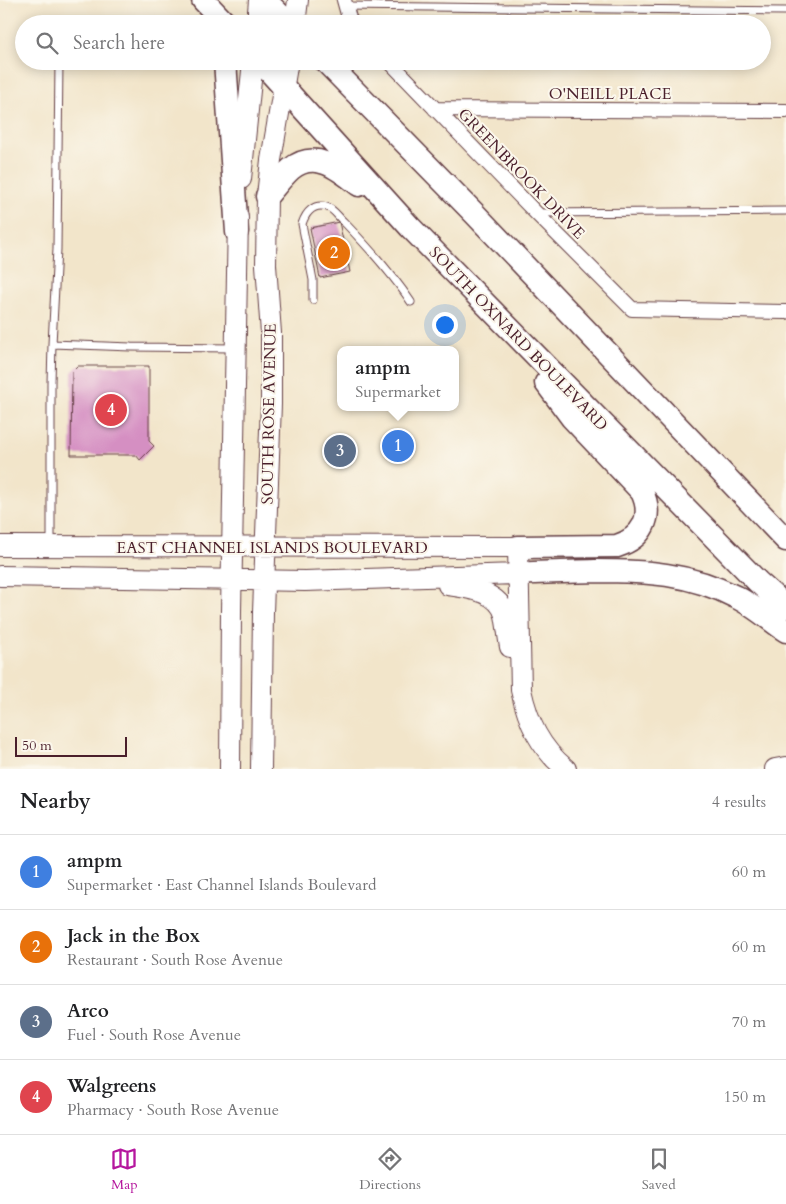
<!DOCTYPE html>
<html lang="en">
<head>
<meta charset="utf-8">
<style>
  :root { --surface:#fff; --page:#f6f6f6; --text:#202124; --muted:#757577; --line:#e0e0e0; --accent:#b5179e }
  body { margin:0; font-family:Cardo,serif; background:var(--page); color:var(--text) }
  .scale { position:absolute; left:15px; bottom:12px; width:112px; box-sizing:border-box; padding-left:5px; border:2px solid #4a1f2b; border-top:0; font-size:14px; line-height:18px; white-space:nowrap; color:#4a1f2b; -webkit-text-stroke:4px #fbf7ec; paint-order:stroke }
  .you { position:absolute; left:444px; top:324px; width:18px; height:18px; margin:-12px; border:4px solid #fff; border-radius:50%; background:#1a73e8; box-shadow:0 0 0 8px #1a73e833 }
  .badge { display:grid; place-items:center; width:32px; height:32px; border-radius:50%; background:var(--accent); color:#fff; font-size:16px; font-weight:700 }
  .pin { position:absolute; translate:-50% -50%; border:2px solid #fff; box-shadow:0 1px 5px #0006 }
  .popup { position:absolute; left:337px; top:346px; width:122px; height:65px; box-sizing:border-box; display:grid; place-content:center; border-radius:10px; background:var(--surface); filter:drop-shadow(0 1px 4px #0005); font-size:16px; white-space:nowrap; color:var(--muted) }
  .popup b { font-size:19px; color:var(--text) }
  .popup::after { content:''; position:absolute; left:50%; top:100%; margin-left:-10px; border:10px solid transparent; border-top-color:var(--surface) }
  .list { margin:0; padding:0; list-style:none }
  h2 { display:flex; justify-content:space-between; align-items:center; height:65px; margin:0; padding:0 20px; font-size:21px }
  h2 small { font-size:16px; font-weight:400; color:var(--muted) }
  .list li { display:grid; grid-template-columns:32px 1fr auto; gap:15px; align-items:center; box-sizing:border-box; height:75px; padding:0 20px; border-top:1px solid var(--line) }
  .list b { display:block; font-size:19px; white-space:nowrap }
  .list p { margin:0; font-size:16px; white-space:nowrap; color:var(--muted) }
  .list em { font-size:16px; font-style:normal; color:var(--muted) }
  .icon { flex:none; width:28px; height:28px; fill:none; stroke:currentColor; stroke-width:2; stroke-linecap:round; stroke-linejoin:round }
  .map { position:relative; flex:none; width:786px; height:769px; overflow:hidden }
  .search { position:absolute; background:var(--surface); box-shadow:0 2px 12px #0003; left:15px; right:15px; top:15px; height:55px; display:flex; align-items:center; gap:12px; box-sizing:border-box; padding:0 18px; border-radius:28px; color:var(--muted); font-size:19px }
  .sheet { height:365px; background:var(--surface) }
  nav { display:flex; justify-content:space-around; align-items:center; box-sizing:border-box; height:70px; border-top:1px solid var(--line); background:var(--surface); font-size:14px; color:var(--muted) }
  nav a { display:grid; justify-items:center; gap:2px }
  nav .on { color:var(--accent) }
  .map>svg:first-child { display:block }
  .building { fill:#d58fc2 }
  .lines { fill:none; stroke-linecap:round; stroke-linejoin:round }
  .service-casing { stroke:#633d43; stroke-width:9 }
  .minor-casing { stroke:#633d43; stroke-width:16 }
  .secondary-casing { stroke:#633d43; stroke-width:22 }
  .primary-casing { stroke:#633d43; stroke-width:25 }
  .service { stroke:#fff; stroke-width:7 }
  .minor { stroke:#fff; stroke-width:14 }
  .secondary { stroke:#fff; stroke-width:20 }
  .primary { stroke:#fff; stroke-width:22 }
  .labels { text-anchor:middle; stroke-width:4; stroke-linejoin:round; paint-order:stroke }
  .street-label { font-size:16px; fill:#4a1f2b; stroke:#fbf7ec }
</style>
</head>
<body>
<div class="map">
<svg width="786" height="769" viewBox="0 0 786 769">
  <rect width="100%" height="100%" fill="#fbf7ec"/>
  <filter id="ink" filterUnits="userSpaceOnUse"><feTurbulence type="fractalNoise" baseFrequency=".02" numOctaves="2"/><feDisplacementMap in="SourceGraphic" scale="10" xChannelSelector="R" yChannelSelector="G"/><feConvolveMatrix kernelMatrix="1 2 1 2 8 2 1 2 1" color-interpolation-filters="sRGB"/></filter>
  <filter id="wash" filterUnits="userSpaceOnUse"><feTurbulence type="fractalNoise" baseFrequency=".0096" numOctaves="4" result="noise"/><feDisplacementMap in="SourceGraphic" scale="20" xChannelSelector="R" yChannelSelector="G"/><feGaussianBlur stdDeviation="1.12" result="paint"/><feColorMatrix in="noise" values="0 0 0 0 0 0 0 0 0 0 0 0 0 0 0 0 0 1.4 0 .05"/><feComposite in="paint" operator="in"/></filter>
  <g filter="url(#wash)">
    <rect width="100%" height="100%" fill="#f2e5ca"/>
    <g id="blocks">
      <path class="building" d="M 339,222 L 350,272 L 320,278 L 310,228 Z
        M 78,366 L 149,366 L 149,441 L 154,446 L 140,460 L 136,455 L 71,455 L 72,372 Z"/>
    </g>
  </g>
  <g filter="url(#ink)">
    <use href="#blocks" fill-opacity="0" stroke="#633d43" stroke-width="1"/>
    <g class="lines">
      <defs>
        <path id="service" d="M 345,6 L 786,11
          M 538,213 L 786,211
          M 313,300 L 313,280 L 302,224 C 306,212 314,203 327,207 C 334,209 339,218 344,222 C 368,247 392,273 411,302
          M 52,344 L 57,249 L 59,61
          M 51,544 L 51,383 L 52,344 L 131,347 L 234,348"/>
        <path id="minor" d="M 344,0 L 349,18 L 353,24
          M 389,61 L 536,213 L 632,309 L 786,312
          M 435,109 L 786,111"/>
        <path id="secondary" d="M 257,24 L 259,0
          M 295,24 L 298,0
          M 241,179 L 253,61
          M 0,546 L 518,547 L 521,690 C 528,722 540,748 566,769
          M 0,576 L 305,581 L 519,574
          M 448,585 C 468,588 499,591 505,615 C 507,625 508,636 510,647
          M 230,769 L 231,611 L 238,217
          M 261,769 L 263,612 L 271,404 L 271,333 L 266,265 L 267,196 L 271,160 L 288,61
          M 775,769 L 786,767"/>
        <path id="primary" d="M 203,0 L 226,24
          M 265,0 L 289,24
          M 225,61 L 237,232
          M 260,61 L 410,227 L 758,582 L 786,607
          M 325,61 L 475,214 L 786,540
          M 267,196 C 275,187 282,177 291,169 C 315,149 339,169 359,185
          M 518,547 L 617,546 C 642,538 654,517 642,492 L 572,418 L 546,383
          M 519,574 C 544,572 569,572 595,571 C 646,571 689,573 736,597 C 753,605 770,620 786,631"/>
      </defs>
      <use href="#service" class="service-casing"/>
      <use href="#minor" class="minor-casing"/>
      <use href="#secondary" class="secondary-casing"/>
      <use href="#primary" class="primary-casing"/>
      <use href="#service" class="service"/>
      <use href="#minor" class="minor"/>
      <use href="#secondary" class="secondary"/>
      <use href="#primary" class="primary"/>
    </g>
  </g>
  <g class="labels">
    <g class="street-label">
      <text x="610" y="99">O'NEILL PLACE</text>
      <text transform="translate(522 173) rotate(46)" y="6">GREENBROOK DRIVE</text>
      <text transform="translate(519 338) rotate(46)" y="6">SOUTH OXNARD BOULEVARD</text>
      <text transform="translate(268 414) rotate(-89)" y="6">SOUTH ROSE AVENUE</text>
      <text x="272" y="553">EAST CHANNEL ISLANDS BOULEVARD</text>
    </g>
  </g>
</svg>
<div class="scale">50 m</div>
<div class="you"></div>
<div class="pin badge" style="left:398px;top:446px;background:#3f7fe0">1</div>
<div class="popup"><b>ampm</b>Supermarket</div>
<div class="pin badge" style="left:334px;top:253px;background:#e8710a">2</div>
<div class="pin badge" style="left:340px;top:451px;background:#5c6f8a">3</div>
<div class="pin badge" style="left:111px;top:410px;background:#e0444e">4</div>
<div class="search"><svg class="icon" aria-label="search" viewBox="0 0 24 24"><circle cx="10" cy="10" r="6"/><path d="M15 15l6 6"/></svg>Search here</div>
</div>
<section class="sheet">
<h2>Nearby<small>4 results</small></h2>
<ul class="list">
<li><span class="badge" style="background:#3f7fe0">1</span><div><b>ampm</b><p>Supermarket · East Channel Islands Boulevard</p></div><em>60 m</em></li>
<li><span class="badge" style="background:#e8710a">2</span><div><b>Jack in the Box</b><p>Restaurant · South Rose Avenue</p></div><em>60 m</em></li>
<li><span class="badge" style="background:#5c6f8a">3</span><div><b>Arco</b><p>Fuel · South Rose Avenue</p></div><em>70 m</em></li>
<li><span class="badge" style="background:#e0444e">4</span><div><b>Walgreens</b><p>Pharmacy · South Rose Avenue</p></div><em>150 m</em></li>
</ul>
</section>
<nav>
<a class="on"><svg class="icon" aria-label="map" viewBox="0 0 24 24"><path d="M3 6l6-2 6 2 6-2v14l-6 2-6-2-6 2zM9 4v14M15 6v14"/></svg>Map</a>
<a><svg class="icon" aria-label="directions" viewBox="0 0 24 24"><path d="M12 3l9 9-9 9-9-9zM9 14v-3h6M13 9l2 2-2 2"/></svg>Directions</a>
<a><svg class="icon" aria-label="saved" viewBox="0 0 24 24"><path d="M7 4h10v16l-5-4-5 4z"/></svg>Saved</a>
</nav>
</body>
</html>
